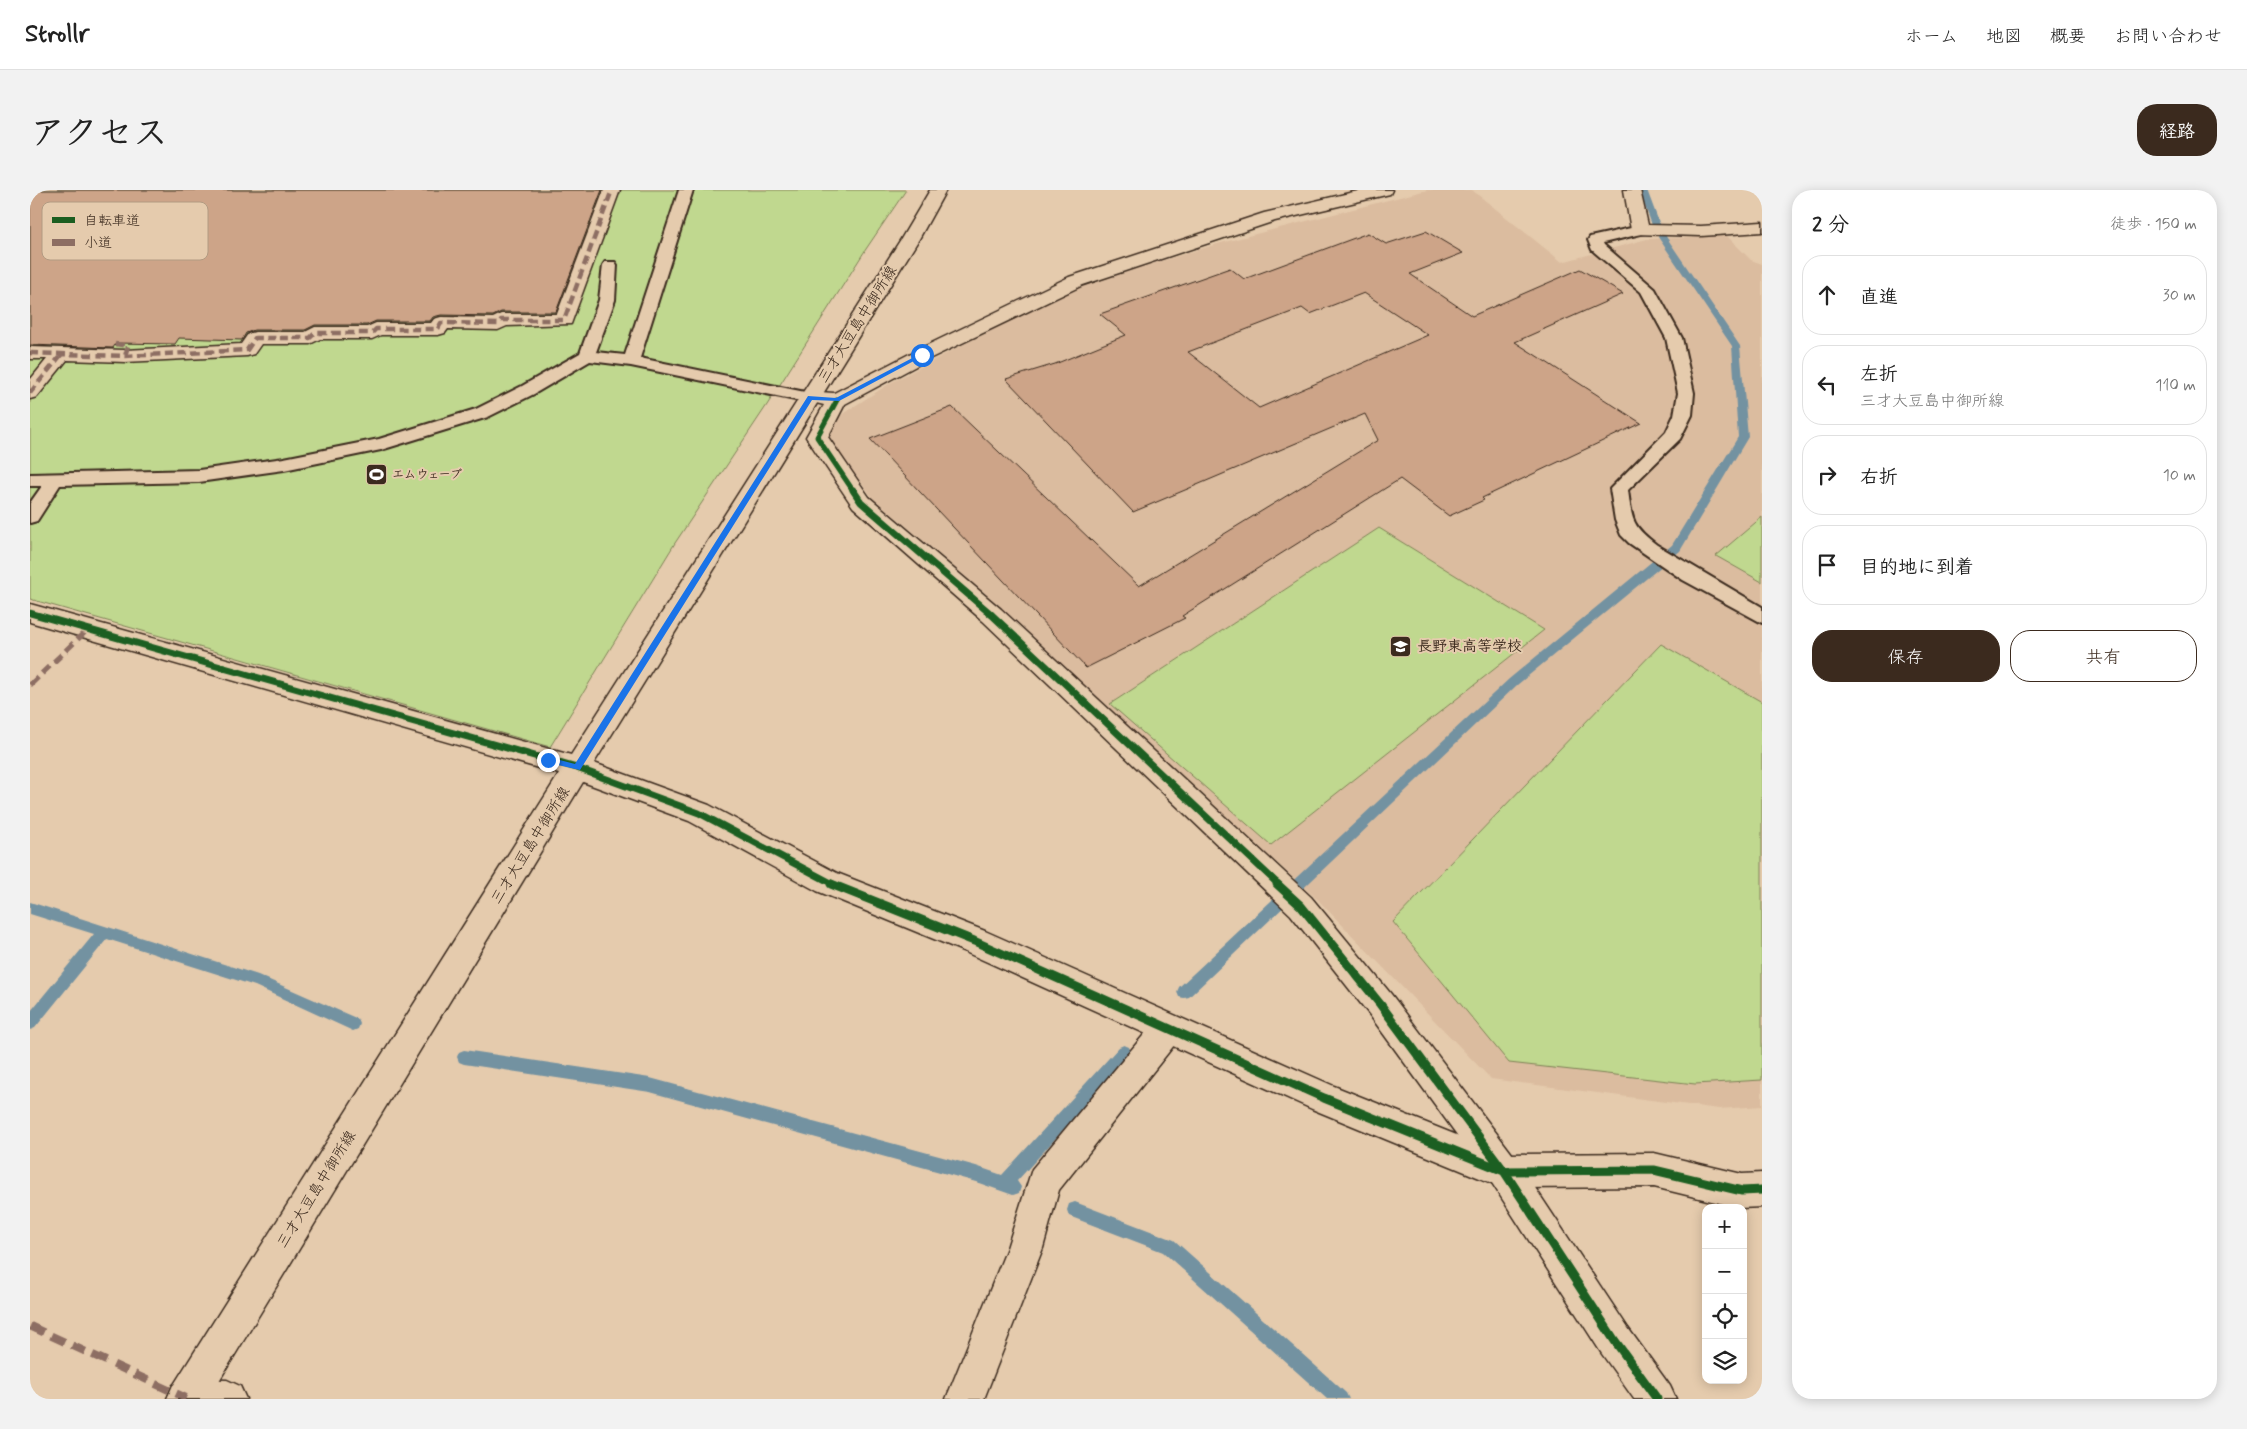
<!DOCTYPE html>
<html lang="ja">
<head>
<meta charset="utf-8">
<style>
  :root { --surface:#fff; --page:#f2f2f2; --text:#222; --muted:#767676; --line:#e0e0e0; --accent:#3b2a1e }
  body { margin:0; font-family:Mynerve,"Klee One",sans-serif; background:var(--page); color:var(--text) }
  .controls { position:absolute; right:15px; bottom:15px; display:grid; overflow:hidden; border-radius:10px; box-shadow:0 2px 12px #0003 }
  .controls button { width:45px; height:45px; display:grid; place-items:center; padding:0; border:0; border-bottom:1px solid var(--line); background:var(--surface); color:var(--text); font:25px sans-serif }
  .stop { position:absolute; width:15px; height:15px; margin:-11px; border:4px solid #1a73e8; border-radius:50%; background:#fff }
  .stop.end { background:#1a73e8; border-color:#fff; box-shadow:0 1px 5px #0008 }
  .list { margin:0; padding:0; list-style:none }
  h2 { display:flex; justify-content:space-between; align-items:center; height:65px; margin:0; padding:0 20px; font-size:21px }
  h2 small { font-size:16px; font-weight:400; color:var(--muted) }
  .list li { display:grid; grid-template-columns:32px 1fr auto; gap:15px; align-items:center; box-sizing:border-box; height:80px; margin:0 10px 10px; padding:0 10px; border:1px solid var(--line); border-radius:20px }
  .list b { display:block; font-size:19px; white-space:nowrap }
  .list p { margin:0; font-size:16px; white-space:nowrap; color:var(--muted) }
  .list em { font-size:16px; font-style:normal; color:var(--muted) }
  .actions { display:flex; gap:10px; padding:15px 20px }
  .actions a { flex:1; padding:11px 0; border:1px solid var(--accent); border-radius:20px; text-align:center; font-size:18px; color:var(--accent) }
  .actions .main { background:var(--accent); color:#fff }
  .icon { flex:none; width:28px; height:28px; fill:none; stroke:currentColor; stroke-width:2; stroke-linecap:round; stroke-linejoin:round }
  .map { position:relative; flex:none; width:1732px; height:1209px; overflow:hidden; border-radius:20px }
  header { display:flex; align-items:center; gap:30px; box-sizing:border-box; height:70px; padding:0 25px; background:var(--surface); border-bottom:1px solid var(--line) }
  header strong { font-size:24px }
  nav { display:flex; gap:28px; margin-inline-start:auto; font-size:18px }
  .intro { display:flex; align-items:center; justify-content:space-between; box-sizing:border-box; height:120px; padding:0 30px }
  h1 { margin:0; font-size:35px }
  .button { padding:12px 22px; border-radius:20px; background:var(--accent); color:#fff; font-size:18px; font-weight:700 }
  main { display:flex; gap:30px; padding:0 30px }
  aside { flex:1; background:var(--surface); border-radius:20px; box-shadow:0 2px 12px #0003 }
  .map>svg:first-child { display:block }
  .built { fill:#dbbc9f }
  .green { fill:#c0d88f; stroke:#7e8156 }
  .lines { fill:none; stroke-linecap:round; stroke-linejoin:round }
  .stream { fill:#7392a1; fill-rule:evenodd }
  .building { fill:#cda488; stroke:#3b2a1e; fill-rule:evenodd }
  .lane-casing { stroke:#3b2a1e; stroke-width:4 }
  .street-casing { stroke:#3b2a1e; stroke-width:3 }
  .secondary-casing { stroke:#3b2a1e; stroke-width:3 }
  .lane { fill:#e5cbad; fill-rule:evenodd }
  .street { fill:#e5cbad; fill-rule:evenodd }
  .secondary { fill:#e5cbad; fill-rule:evenodd }
  .quiet-far2 { stroke:#8d6e63; stroke-width:4.5; stroke-dasharray:9 4.5; stroke-linecap:butt }
  .quiet-far1 { stroke:#8d6e63; stroke-width:5.5; stroke-dasharray:11 5.5; stroke-linecap:butt }
  .quiet { stroke:#8d6e63; stroke-width:8; stroke-dasharray:15 8; stroke-linecap:butt }
  .cycleway-far2-casing { stroke:#e5cbad; stroke-width:8 }
  .cycleway-far1-casing { stroke:#e5cbad; stroke-width:10 }
  .cycleway-casing { stroke:#e5cbad; stroke-width:12 }
  .cycleway-far2 { stroke:#1b5e20; stroke-width:5 }
  .cycleway-far1 { stroke:#1b5e20; stroke-width:7 }
  .cycleway { stroke:#1b5e20; stroke-width:9 }
  .route { fill:#1a73e8 }
  .labels { text-anchor:middle; stroke-width:4; stroke-linejoin:round; paint-order:stroke }
  .far-poi-label { font-size:12px; font-weight:bold; fill:#3b2a1e; stroke:#e5cbad; text-anchor:start }
  .street-label { font-size:15px; fill:#3b2a1e; stroke:#e5cbad }
  .poi-label { font-size:15px; font-weight:bold; fill:#3b2a1e; stroke:#e5cbad; text-anchor:start }
  .key { fill:#e5cbad; stroke:#b29b82; stroke-width:1 }
  .key-label { font-size:14px; fill:#3b2a1e }
</style>
</head>
<body>
<header>
<strong>Strollr</strong>
<nav><a>ホーム</a><a>地図</a><a>概要</a><a>お問い合わせ</a></nav>
</header>
<div class="intro"><h1>アクセス</h1><a class="button">経路</a></div>
<main>
<div class="map">
<svg width="1732" height="1209" viewBox="0 0 1732 1209">
  <rect width="100%" height="100%" fill="#e5cbad"/>
  <filter id="ink" filterUnits="userSpaceOnUse"><feTurbulence type="fractalNoise" baseFrequency=".02" numOctaves="2"/><feDisplacementMap in="SourceGraphic" scale="10" xChannelSelector="R" yChannelSelector="G"/><feConvolveMatrix kernelMatrix="1 2 1 2 8 2 1 2 1" color-interpolation-filters="sRGB"/></filter>
  <g filter="url(#ink)">
    <path class="built" d="M 1397,0 L 1442,0 L 1532,72 L 1617,49 L 1697,46 L 1721,70 L 1732,74 L 1732,916 L 1689,919 L 1461,889 L 1288,710 L 1059,503 L 962,409 L 843,308 L 796,245 L 801,234 L 814,223 L 862,192 L 984,128 L 1052,95 L 1187,54 Z"/>
    <path class="green" d="M 0,0 L 876,0 L 836,59 L 737,215 L 645,353 L 520,557 L 0,409 Z
      M 1732,327 L 1732,392 L 1686,366 Z
      M 1349,338 L 1514,440 L 1241,655 L 1080,514 Z
      M 1631,454 L 1732,512 L 1732,890 L 1665,894 L 1479,873 L 1363,732 Z"/>
    <g class="lines">
      <path class="stream" d="M 1609,0 L 1617,0 L 1630,35 L 1629,37 L 1622,35 Z
        M 1629,45 L 1635,45 L 1710,156 L 1718,247 L 1650,361 L 1487,495 L 1159,807 L 1154,808 L 1149,807 L 1147,802 L 1149,797 L 1479,489 L 1642,355 L 1708,247 L 1702,156 L 1628,47 Z
        M 0,712 L 228,785 L 328,829 L 330,834 L 328,839 L 323,841 L 225,796 L 77,749 L 5,838 L 0,840 L 0,822 L 64,744 L 0,724 Z
        M 1094,855 L 1099,857 L 1101,862 L 1099,867 L 987,991 L 991,997 L 989,1003 L 983,1005 L 946,992 L 620,902 L 434,874 L 429,872 L 427,867 L 429,862 L 434,860 L 620,888 L 946,976 L 972,985 L 1089,857 Z
        M 1045,1012 L 1144,1050 L 1316,1203 L 1319,1209 L 1297,1209 L 1133,1062 L 1039,1026 L 1037,1020 L 1039,1014 Z"/>
    </g>
    <path class="building" d="M 0,0 L 572,0 L 526,122 L 471,122 L 463,126 L 411,125 L 403,127 L 400,131 L 346,131 L 337,135 L 285,135 L 275,140 L 224,140 L 216,143 L 212,150 L 149,148 L 145,154 L 86,153 L 83,158 L 0,155 Z
      M 1396,41 L 1433,63 L 1380,84 L 1442,126 L 1550,79 L 1593,104 L 1485,152 L 1611,233 L 1452,308 L 1454,310 L 1419,326 L 1370,289 L 1152,426 L 1155,428 L 1056,478 L 840,249 L 922,217 L 1109,396 L 1348,250 L 1335,224 L 1103,322 L 976,189 L 1025,174 L 1096,145 L 1070,124 L 1200,78 L 1214,89 L 1338,43 L 1356,54 ZM 1334,103 L 1398,145 L 1229,218 L 1158,162 L 1272,118 L 1280,124 Z"/>
    <g class="lines">
      <defs>
        <path id="lane" d="M 649,0 L 663,0 L 610,168 L 780,203 L 786,204 L 788,208 L 786,212 L 780,213 L 601,176 L 560,171 L 504,204 L 458,227 L 351,260 L 254,280 L 169,292 L 30,295 L 7,331 L 0,333 L 0,313 L 12,296 L 0,296 L 0,284 L 169,280 L 254,268 L 349,249 L 446,219 L 492,196 L 550,163 L 569,110 L 573,75 L 575,72 L 585,72 L 587,75 L 585,110 L 566,162 L 595,165 Z
          M 1610,36 L 1615,37 L 1617,40 L 1615,43 L 1573,53 L 1574,55 L 1625,99 L 1652,148 L 1664,203 L 1662,225 L 1650,249 L 1598,300 C 1602,331 1602,336 1627,355 L 1732,417 L 1732,433 L 1653,390 L 1599,353 L 1591,345 L 1585,330 L 1580,299 L 1636,242 L 1644,225 L 1648,203 L 1636,148 L 1611,102 L 1562,60 L 1558,50 L 1560,47 Z"/>
        <path id="street" d="M 574,0 L 590,0 L 541,134 L 477,136 L 468,140 L 418,139 L 415,143 L 408,145 L 351,145 L 342,149 L 290,149 L 280,154 L 231,154 L 224,164 L 217,166 L 95,172 L 37,170 L 7,207 L 0,209 L 0,190 L 17,169 L 0,169 L 0,157 L 95,160 L 211,154 L 218,144 L 225,142 L 275,142 L 285,137 L 337,137 L 346,133 L 401,133 L 404,129 L 411,127 L 463,128 L 471,124 L 527,124 Z
          M 1332,0 L 1362,0 L 1360,4 L 1245,31 L 1053,95 L 899,169 L 815,214 L 798,247 L 839,307 L 971,419 L 1281,707 L 1361,804 L 1486,969 L 1598,1138 L 1640,1196 L 1646,1209 L 1604,1209 L 1572,1164 L 1462,993 L 1339,824 L 1261,725 L 953,431 L 823,317 L 776,247 L 794,215 L 782,212 L 779,208 L 782,204 L 789,202 L 804,203 L 885,161 L 1039,87 L 1234,23 Z
          M 1594,0 L 1610,0 L 1618,35 L 1671,36 L 1732,32 L 1732,42 L 1671,46 L 1604,44 L 1601,40 Z
          M 1138,824 L 1149,829 L 1154,839 L 1149,849 L 1029,1000 L 1013,1058 L 954,1209 L 916,1209 L 977,1058 L 1002,979 L 1127,829 Z
          M 156,1189 L 197,1190 L 210,1196 L 216,1209 L 137,1209 L 143,1195 Z"/>
        <path id="secondary" d="M 900,0 L 916,0 L 889,49 L 564,573 L 679,615 L 807,683 L 955,741 L 1304,896 L 1474,964 L 1624,963 L 1712,984 L 1732,983 L 1732,1017 L 1710,1018 L 1624,997 L 1474,998 L 1282,919 L 933,761 L 787,701 L 659,631 L 553,592 L 178,1209 L 137,1209 L 143,1196 L 529,584 L 0,432 L 0,414 L 541,565 L 871,49 Z"/>
      </defs>
      <use href="#lane" class="lane-casing"/>
      <use href="#street" class="street-casing"/>
      <use href="#secondary" class="secondary-casing"/>
      <use href="#lane" class="lane"/>
      <use href="#street" class="street"/>
      <use href="#secondary" class="secondary"/>
      <path class="quiet-far2" d="M 85,154 L 98,156 L 95,166
        M 0,163 L 95,166 L 217,160 L 225,148 L 280,148 L 285,143 L 342,143 L 346,139 L 408,139 L 411,133 L 468,134 L 471,130 L 534,130 L 582,0
        M 0,203 L 31,165"/>
      <path class="quiet-far1" d="M 0,495 L 57,440"/>
      <path class="quiet" d="M 0,1136 L 156,1208"/>
      <defs>
        <path id="cycleway-far2" d="M 807,210 L 787,247 L 824,302"/>
        <path id="cycleway-far1" d="M 823,300 L 831,312 L 962,425 L 1249,695
          M 0,423 L 547,578 L 669,623 L 805,695"/>
        <path id="cycleway" d="M 801,694 L 944,751 L 1294,908 L 1474,981 L 1624,980 L 1712,1001 L 1732,1000
          M 1247,694 L 1271,716 L 1350,814 L 1474,981 L 1585,1151 L 1627,1209"/>
      </defs>
      <use href="#cycleway-far2" class="cycleway-far2-casing"/>
      <use href="#cycleway-far1" class="cycleway-far1-casing"/>
      <use href="#cycleway" class="cycleway-casing"/>
      <use href="#cycleway-far2" class="cycleway-far2"/>
      <use href="#cycleway-far1" class="cycleway-far1"/>
      <use href="#cycleway" class="cycleway"/>
    </g>
  </g>
  <path class="route" d="M 890,164 L 895,165 L 809,211 L 782,210 L 550,580 L 515,572 L 515,568 L 518,567 L 545,574 L 778,206 L 806,208 Z"/>
  <defs>
    <symbol id="stadium-square" viewBox="-11 -11 22 22"><rect x="-9" y="-9" width="18" height="18" rx="4" fill="#3b2a1e" stroke="#e5cbad"/><path d="M0-5a6.5 5 0 1 0 0 10a6.5 5 0 1 0 0-10ZM-3.5-1.8h7v3.6h-7Z" fill="#fff"/></symbol>
    <symbol id="school-square" viewBox="-11 -11 22 22"><rect x="-9" y="-9" width="18" height="18" rx="4" fill="#3b2a1e" stroke="#e5cbad"/><path d="M0-5L7-2L0 1L-7-2ZM-4 1L0 2.5L4 1V4Q0 6-4 4Z" fill="#fff"/></symbol>
  </defs>
  <g fill-rule="evenodd">
    <use href="#stadium-square" x="334" y="272" width="25" height="25"/>
    <use href="#school-square" x="1358" y="444" width="25" height="25"/>
  </g>
  <g class="labels">
    <g class="far-poi-label">
      <text x="362" y="288">エムウェーブ</text>
    </g>
    <g class="street-label">
      <text transform="translate(827 134) rotate(-58)" y="5">三才大豆島中御所線</text>
      <text transform="translate(500 655) rotate(-58)" y="5">三才大豆島中御所線</text>
      <text transform="translate(286 999) rotate(-58)" y="5">三才大豆島中御所線</text>
    </g>
    <g class="poi-label">
      <text x="1387" y="461">長野東高等学校</text>
    </g>
  </g>
  <rect x="12" y="12" width="166" height="58" rx="8" class="key"/>
  <rect x="22" y="27" width="23" height="6" fill="#1b5e20"/>
  <rect x="22" y="49" width="23" height="7" fill="#8d6e63"/>
  <g class="key-label">
    <text x="54" y="35">自転車道</text>
    <text x="54" y="57">小道</text>
  </g>
</svg>
<div class="controls">
<button>+</button>
<button>−</button>
<button><svg class="icon" aria-label="locate" viewBox="0 0 24 24"><circle cx="12" cy="12" r="6"/><path d="M12 2v4M12 18v4M2 12h4M18 12h4"/></svg></button>
<button><svg class="icon" aria-label="layers" viewBox="0 0 24 24"><path d="M12 4l9 5-9 5-9-5zM3 14l9 5 9-5"/></svg></button>
</div>
<div class="stop" style="left:892px;top:165px"></div>
<div class="stop end" style="left:518px;top:570px"></div>
</div>
<aside>
<h2>2 分<small>徒歩 · 150 m</small></h2>
<ul class="list">
<li><svg class="icon" aria-label="ahead" viewBox="0 0 24 24"><path d="M12 20V5M6 11l6-6 6 6"/></svg><div><b>直進</b></div><em>30 m</em></li>
<li><svg class="icon" aria-label="left" viewBox="0 0 24 24"><path d="M17 20v-9H6M10 6l-5 5 5 5"/></svg><div><b>左折</b><p>三才大豆島中御所線</p></div><em>110 m</em></li>
<li><svg class="icon" aria-label="right" viewBox="0 0 24 24"><path d="M7 20v-9h11M14 6l5 5-5 5"/></svg><div><b>右折</b></div><em>10 m</em></li>
<li><svg class="icon" aria-label="arrive" viewBox="0 0 24 24"><path d="M6 21V4h12l-3 4 3 4H6"/></svg><div><b>目的地に到着</b></div></li>
</ul>
<div class="actions"><a class="main">保存</a><a>共有</a></div>
</aside>
</main>
</body>
</html>
